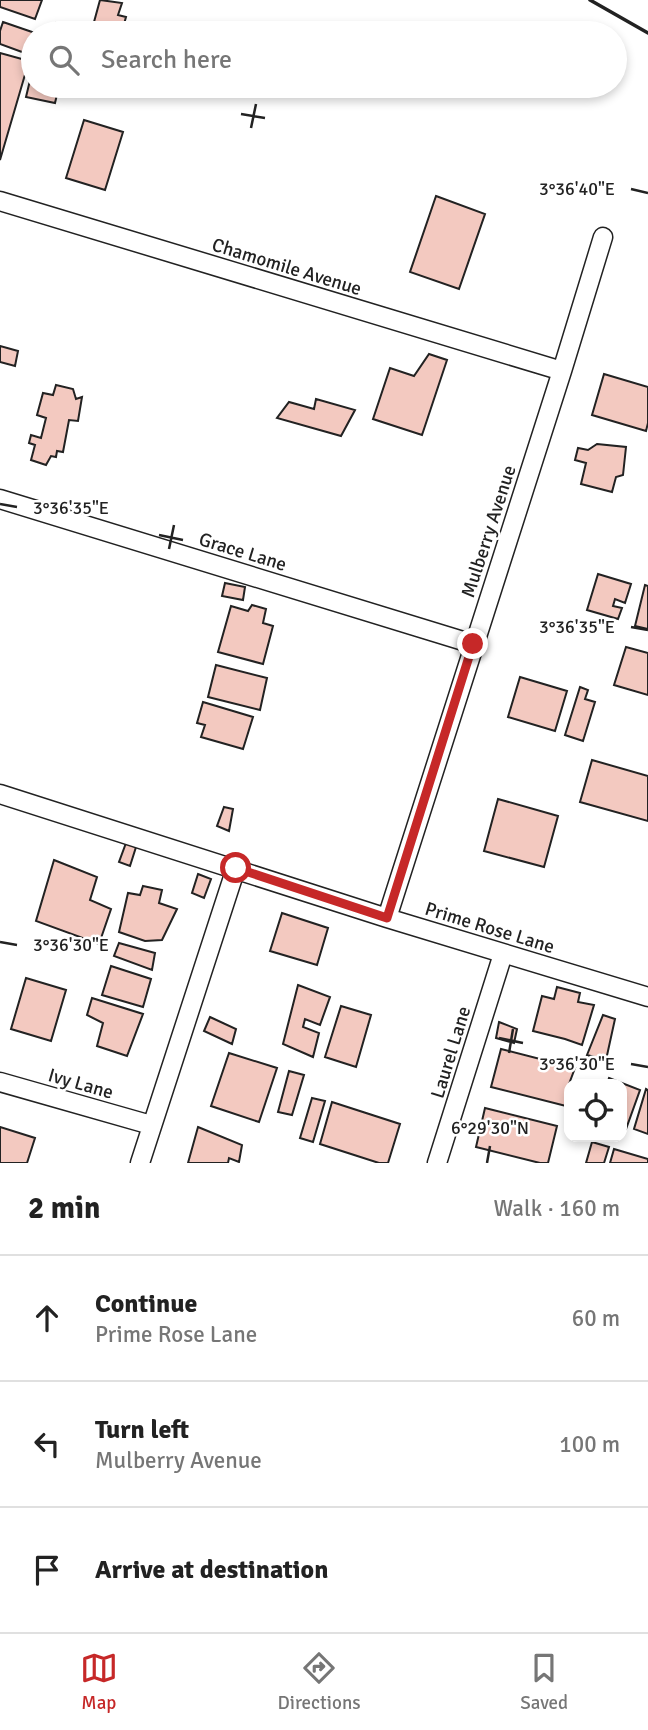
<!DOCTYPE html>
<html lang="en">
<head>
<meta charset="utf-8">
<style>
  :root { --surface:#fff; --page:#f2f2f2; --text:#222; --muted:#767676; --line:#e0e0e0; --accent:#c62828 }
  body { margin:0; font-family:Signika,sans-serif; background:var(--page); color:var(--text) }
  .controls { position:absolute; right:21px; bottom:21px; display:grid; overflow:hidden; border-radius:14px; box-shadow:0 4px 10px #0003 }
  .controls button { width:63px; height:63px; display:grid; place-items:center; padding:0; border:0; border-bottom:2px solid var(--line); background:var(--surface); color:var(--text); font:35px sans-serif }
  .stop { position:absolute; width:21px; height:21px; margin:-16px; border:5px solid #c62828; border-radius:50%; background:#fff }
  .stop.end { background:#c62828; border-color:#fff; box-shadow:0 2px 7px #0008 }
  .list { margin:0; padding:0; list-style:none }
  h2 { display:flex; justify-content:space-between; align-items:center; height:91px; margin:0; padding:0 28px; font-size:30px }
  h2 small { font-size:23px; font-weight:400; color:var(--muted) }
  .list li { display:grid; grid-template-columns:46px 1fr auto; gap:21px; align-items:center; box-sizing:border-box; height:126px; padding:0 28px; border-top:2px solid var(--line) }
  .list b { display:block; font-size:26px; white-space:nowrap }
  .list p { margin:0; font-size:23px; white-space:nowrap; color:var(--muted) }
  .list em { font-size:23px; font-style:normal; color:var(--muted) }
  .icon { flex:none; width:38px; height:38px; fill:none; stroke:currentColor; stroke-width:2; stroke-linecap:round; stroke-linejoin:round }
  .map { position:relative; flex:none; width:648px; height:1163px; overflow:hidden }
  .search { position:absolute; background:var(--surface); box-shadow:0 4px 10px #0003; left:21px; right:21px; top:21px; height:77px; display:flex; align-items:center; gap:18px; box-sizing:border-box; padding:0 24px; border-radius:38px; color:var(--muted); font-size:26px }
  .sheet { height:469px; background:var(--surface) }
  nav { display:flex; justify-content:space-around; align-items:center; box-sizing:border-box; height:98px; border-top:2px solid var(--line); background:var(--surface); font-size:19px; color:var(--muted) }
  nav a { display:grid; justify-items:center; gap:4px }
  nav .on { color:var(--accent) }
  .map>svg:first-child { display:block }
  .building { fill:#f3c9c0; stroke:#222; stroke-width:2 }
  .lines { fill:none; stroke-linecap:round; stroke-linejoin:round }
  .minor-casing { stroke:#222; stroke-width:21 }
  .minor { stroke:#fff; stroke-width:18 }
  .wall { stroke:#222; stroke-width:3.5 }
  .route { stroke:#c62828; stroke-width:9 }
  .ticks { fill:none; stroke:#222; stroke-width:2.5 }
  .labels { text-anchor:middle; stroke-width:5; stroke-linejoin:round; paint-order:stroke }
  .street-label { font-size:19px; fill:#222; stroke:#fff }
  .ticks-label { font-size:18px; text-anchor:middle; fill:#222; stroke:#fff; stroke-width:5; stroke-linejoin:round; paint-order:stroke }
</style>
</head>
<body>
<div class="map">
<svg width="648" height="1163" viewBox="0 0 648 1163">
  <rect width="100%" height="100%" fill="#fff"/>
  <path class="building" d="M 0,0 L 42,0 L 35,19 L 0,7 Z
    M 100,0 L 122,3 L 118,15 L 126,17 L 122,31 L 114,29 L 113,33 L 91,33 Z
    M 3,22 L 35,33 L 33,56 L 0,44 L 0,31 Z
    M 56,23 L 67,27 L 65,33 L 39,33 L 40,29 L 49,31 Z
    M 0,53 L 29,61 L 0,160 Z
    M 32,72 L 33,86 L 59,86 L 55,103 L 26,97 Z
    M 84,120 L 123,132 L 105,190 L 66,178 Z
    M 436,196 L 485,214 L 459,289 L 410,272 Z
    M 0,346 L 18,351 L 15,366 L 0,362 Z
    M 429,354 L 447,360 L 422,435 L 373,419 L 390,368 L 414,376 Z
    M 604,374 L 648,387 L 648,423 L 646,431 L 592,415 Z
    M 56,385 L 73,389 L 76,399 L 82,397 L 78,421 L 69,420 L 63,452 L 57,451 L 56,457 L 51,456 L 46,465 L 31,460 L 35,445 L 29,443 L 31,435 L 41,438 L 46,418 L 37,415 L 43,393 L 53,395 Z
    M 316,399 L 355,410 L 341,436 L 277,418 L 289,402 L 314,409 Z
    M 597,444 L 626,447 L 623,475 L 616,477 L 612,492 L 581,484 L 586,463 L 575,460 L 578,448 L 588,450 Z
    M 598,574 L 631,584 L 625,603 L 615,599 L 613,606 L 622,608 L 618,619 L 587,610 Z
    M 225,583 L 245,587 L 243,600 L 222,596 Z
    M 645,585 L 648,586 L 648,629 L 635,626 Z
    M 252,605 L 266,609 L 263,623 L 273,626 L 263,664 L 218,652 L 231,606 L 248,611 Z
    M 626,647 L 648,653 L 648,695 L 614,685 Z
    M 216,665 L 267,678 L 260,710 L 208,697 Z
    M 520,677 L 567,691 L 555,731 L 508,717 Z
    M 580,687 L 588,690 L 585,699 L 595,702 L 583,741 L 565,735 Z
    M 203,702 L 253,717 L 243,749 L 201,737 L 205,725 L 197,723 Z
    M 592,760 L 648,776 L 648,821 L 580,802 Z
    M 498,799 L 558,816 L 544,867 L 484,851 Z
    M 224,807 L 233,809 L 229,831 L 217,826 Z
    M 126,843 L 136,847 L 130,866 L 119,862 Z
    M 54,860 L 97,877 L 90,900 L 111,909 L 99,944 L 36,921 Z
    M 198,874 L 211,879 L 204,898 L 192,893 Z
    M 143,886 L 162,890 L 159,903 L 177,909 L 162,940 L 145,941 L 119,932 L 128,893 L 140,895 Z
    M 282,913 L 328,928 L 317,965 L 270,951 Z
    M 119,943 L 155,953 L 152,970 L 114,956 Z
    M 111,966 L 151,979 L 143,1007 L 102,995 Z
    M 26,978 L 66,990 L 51,1041 L 11,1029 Z
    M 298,985 L 330,997 L 320,1025 L 305,1019 L 303,1027 L 319,1033 L 313,1057 L 283,1044 Z
    M 557,987 L 580,993 L 578,1002 L 594,1005 L 582,1045 L 565,1039 L 533,1031 L 542,996 L 554,999 Z
    M 92,998 L 143,1014 L 127,1056 L 97,1046 L 103,1023 L 87,1015 Z
    M 341,1006 L 371,1015 L 356,1067 L 325,1057 Z
    M 603,1015 L 615,1019 L 606,1060 L 587,1055 Z
    M 210,1017 L 236,1029 L 232,1044 L 204,1031 Z
    M 499,1022 L 517,1029 L 514,1043 L 496,1038 Z
    M 501,1049 L 575,1068 L 569,1084 L 566,1106 L 491,1087 Z
    M 229,1053 L 277,1068 L 259,1122 L 211,1106 Z
    M 289,1071 L 304,1075 L 292,1115 L 278,1112 Z
    M 609,1078 L 640,1090 L 626,1129 L 622,1128 L 622,1084 L 607,1084 Z
    M 646,1089 L 648,1090 L 648,1134 L 634,1129 Z
    M 312,1098 L 325,1101 L 313,1142 L 300,1138 Z
    M 332,1102 L 400,1124 L 388,1163 L 379,1163 L 320,1144 Z
    M 485,1108 L 557,1126 L 548,1163 L 540,1163 L 476,1147 Z
    M 0,1127 L 35,1138 L 27,1163 L 0,1163 Z
    M 198,1127 L 242,1145 L 239,1162 L 229,1158 L 228,1163 L 188,1163 Z
    M 592,1142 L 609,1147 L 604,1163 L 586,1163 Z
    M 614,1149 L 648,1159 L 648,1163 L 610,1163 Z"/>
  <g class="lines">
    <defs>
      <path id="minor" d="M 0,201 L 562,371
        M 0,499 L 473,644
        M 0,794 L 387,918 L 648,997
        M 387,918 L 562,371 L 603,237
        M 0,1082 L 151,1125
        M 140,1163 L 236,868
        M 437,1163 L 503,954"/>
    </defs>
    <use href="#minor" class="minor-casing"/>
    <use href="#minor" class="minor"/>
    <path class="wall" d="M 590,0 L 648,33"/>
  </g>
  <g class="lines">
    <path class="route" d="M 236,868 L 387,918 L 473,644"/>
  </g>
  <path class="ticks" d="M 241,114 L 265,118M 251,128 L 256,104M 631,189 L 648,193M 0,504 L 17,507M 159,535 L 183,540M 169,549 L 174,525M 631,627 L 648,630M 0,942 L 17,945M 499,1038 L 523,1043M 509,1053 L 513,1029M 631,1064 L 648,1067M 487,1163 L 490,1146"/>
  <g class="labels">
    <g class="street-label">
      <text transform="translate(287 266) rotate(17)" y="7">Chamomile Avenue</text>
      <text transform="translate(488 531) rotate(-72)" y="7">Mulberry Avenue</text>
      <text transform="translate(243 551) rotate(17)" y="7">Grace Lane</text>
      <text transform="translate(490 927) rotate(17)" y="7">Prime Rose Lane</text>
      <text transform="translate(450 1052) rotate(-73)" y="7">Laurel Lane</text>
      <text transform="translate(81 1083) rotate(16)" y="7">Ivy Lane</text>
    </g>
  </g>
  <g class="ticks-label">
    <text x="577" y="195">3°36'40"E</text>
    <text x="71" y="514">3°36'35"E</text>
    <text x="577" y="633">3°36'35"E</text>
    <text x="71" y="951">3°36'30"E</text>
    <text x="577" y="1070">3°36'30"E</text>
    <text x="490" y="1134">6°29'30"N</text>
  </g>
</svg>
<div class="controls">
<button><svg class="icon" aria-label="locate" viewBox="0 0 24 24"><circle cx="12" cy="12" r="6"/><path d="M12 2v4M12 18v4M2 12h4M18 12h4"/></svg></button>
</div>
<div class="stop" style="left:236px;top:868px"></div>
<div class="stop end" style="left:473px;top:644px"></div>
<div class="search"><svg class="icon" aria-label="search" viewBox="0 0 24 24"><circle cx="10" cy="10" r="6"/><path d="M15 15l6 6"/></svg>Search here</div>
</div>
<section class="sheet">
<h2>2 min<small>Walk · 160 m</small></h2>
<ul class="list">
<li><svg class="icon" aria-label="ahead" viewBox="0 0 24 24"><path d="M12 20V5M6 11l6-6 6 6"/></svg><div><b>Continue</b><p>Prime Rose Lane</p></div><em>60 m</em></li>
<li><svg class="icon" aria-label="left" viewBox="0 0 24 24"><path d="M17 20v-9H6M10 6l-5 5 5 5"/></svg><div><b>Turn left</b><p>Mulberry Avenue</p></div><em>100 m</em></li>
<li><svg class="icon" aria-label="arrive" viewBox="0 0 24 24"><path d="M6 21V4h12l-3 4 3 4H6"/></svg><div><b>Arrive at destination</b></div></li>
</ul>
</section>
<nav>
<a class="on"><svg class="icon" aria-label="map" viewBox="0 0 24 24"><path d="M3 6l6-2 6 2 6-2v14l-6 2-6-2-6 2zM9 4v14M15 6v14"/></svg>Map</a>
<a><svg class="icon" aria-label="directions" viewBox="0 0 24 24"><path d="M12 3l9 9-9 9-9-9zM9 14v-3h6M13 9l2 2-2 2"/></svg>Directions</a>
<a><svg class="icon" aria-label="saved" viewBox="0 0 24 24"><path d="M7 4h10v16l-5-4-5 4z"/></svg>Saved</a>
</nav>
</body>
</html>
